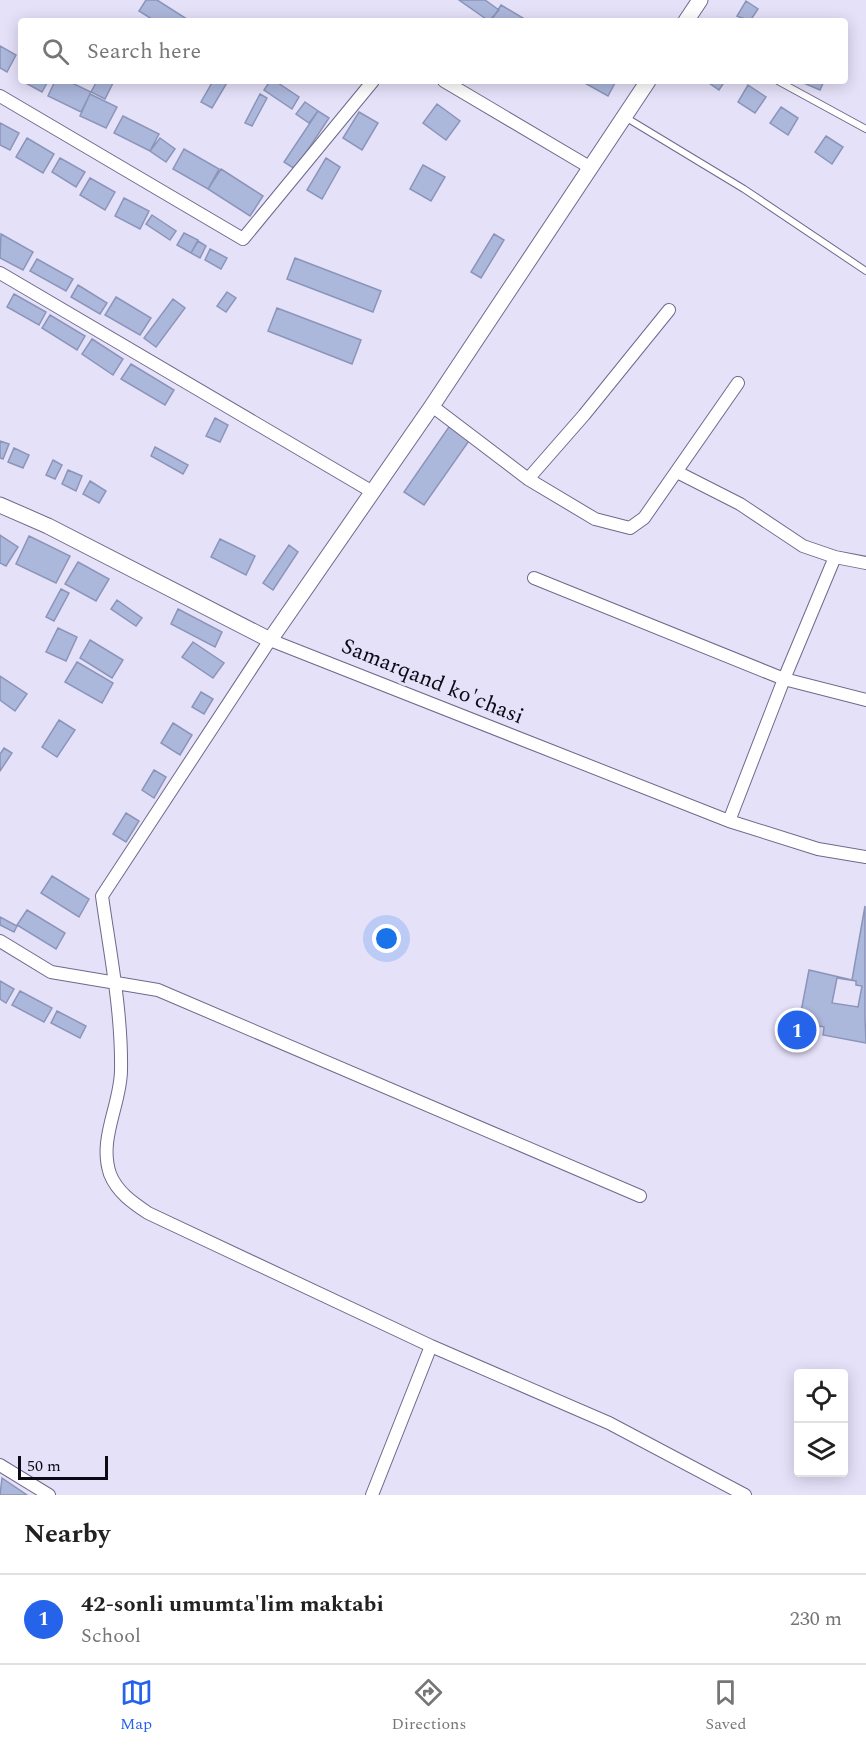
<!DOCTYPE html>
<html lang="en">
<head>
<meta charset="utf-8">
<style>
  :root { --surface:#fff; --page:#f2f2f2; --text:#222; --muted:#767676; --line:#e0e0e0; --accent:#2563eb }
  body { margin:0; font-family:Spectral,serif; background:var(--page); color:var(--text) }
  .controls { position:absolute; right:18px; bottom:18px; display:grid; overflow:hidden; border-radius:6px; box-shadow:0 3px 15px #0003 }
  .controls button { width:54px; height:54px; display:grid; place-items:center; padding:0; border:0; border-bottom:2px solid var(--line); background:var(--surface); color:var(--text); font:30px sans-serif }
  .scale { position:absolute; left:18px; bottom:15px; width:90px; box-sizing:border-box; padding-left:6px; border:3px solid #0d0a17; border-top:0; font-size:16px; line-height:21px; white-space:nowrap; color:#0d0a17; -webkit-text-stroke:4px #e5e1f9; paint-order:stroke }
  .you { position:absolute; left:387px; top:939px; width:21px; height:21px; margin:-15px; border:4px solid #fff; border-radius:50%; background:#1a73e8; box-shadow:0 0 0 9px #1a73e833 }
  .badge { display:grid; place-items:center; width:39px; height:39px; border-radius:50%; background:var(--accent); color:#fff; font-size:20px; font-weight:700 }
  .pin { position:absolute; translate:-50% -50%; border:3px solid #fff; box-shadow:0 2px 6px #0006 }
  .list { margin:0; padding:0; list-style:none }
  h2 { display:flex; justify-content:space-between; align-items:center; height:78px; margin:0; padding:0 24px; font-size:26px }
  h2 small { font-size:20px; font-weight:400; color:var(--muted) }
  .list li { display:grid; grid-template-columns:39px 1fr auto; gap:18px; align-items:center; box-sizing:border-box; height:90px; padding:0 24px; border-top:2px solid var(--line) }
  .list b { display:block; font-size:22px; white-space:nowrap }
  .list p { margin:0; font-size:20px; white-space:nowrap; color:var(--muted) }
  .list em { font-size:20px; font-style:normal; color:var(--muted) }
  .icon { flex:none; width:33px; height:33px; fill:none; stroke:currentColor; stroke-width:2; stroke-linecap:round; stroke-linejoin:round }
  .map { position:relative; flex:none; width:866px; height:1495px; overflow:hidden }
  .search { position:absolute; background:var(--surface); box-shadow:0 3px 15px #0003; left:18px; right:18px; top:18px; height:66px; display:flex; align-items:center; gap:15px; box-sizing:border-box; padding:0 21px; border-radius:6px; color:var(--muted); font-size:22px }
  .sheet { height:168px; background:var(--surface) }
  nav { display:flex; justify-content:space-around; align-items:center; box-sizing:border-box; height:84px; border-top:2px solid var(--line); background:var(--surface); font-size:16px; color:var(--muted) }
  nav a { display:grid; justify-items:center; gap:3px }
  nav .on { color:var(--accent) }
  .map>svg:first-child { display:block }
  .building { fill:#acb7dc; stroke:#8b95b9; stroke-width:1.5; fill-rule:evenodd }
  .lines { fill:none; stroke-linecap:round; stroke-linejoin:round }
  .service-casing { stroke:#6f698c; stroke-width:8 }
  .minor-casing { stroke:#6f698c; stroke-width:14 }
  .tertiary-casing { stroke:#6f698c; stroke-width:17 }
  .service { stroke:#fff; stroke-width:6 }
  .minor { stroke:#fff; stroke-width:12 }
  .tertiary { stroke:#fff; stroke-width:15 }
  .labels { text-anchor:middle; stroke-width:6; stroke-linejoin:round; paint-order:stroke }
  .street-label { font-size:22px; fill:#0d0a17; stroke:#e5e1f9 }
</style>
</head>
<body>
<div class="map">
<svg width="866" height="1495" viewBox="0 0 866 1495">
  <rect width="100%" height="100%" fill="#e5e1f9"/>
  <path class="building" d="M 146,0 L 157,0 L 190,21 L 155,21 L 139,11 Z
    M 459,0 L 485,0 L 499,10 L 489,21 Z
    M 746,1 L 758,9 L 750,21 L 737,16 Z
    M 501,5 L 528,21 L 491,21 Z
    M 0,46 L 16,55 L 7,72 L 0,68 Z
    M 22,81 L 48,81 L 42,92 Z
    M 55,81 L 68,81 L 91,92 L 81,112 L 48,96 Z
    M 97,81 L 114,81 L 105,99 L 91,92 Z
    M 213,81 L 228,81 L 212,108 L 201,102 Z
    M 270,81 L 275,81 L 299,97 L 292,109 L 264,90 Z
    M 581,81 L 616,81 L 608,96 Z
    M 706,81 L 725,81 L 719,90 Z
    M 799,81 L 824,81 L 820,90 Z
    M 748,85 L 766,97 L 755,113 L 738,102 Z
    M 90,94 L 117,107 L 106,128 L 80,116 Z
    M 260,94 L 267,98 L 252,126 L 245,123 Z
    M 305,102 L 318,111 L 309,123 L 296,114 Z
    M 437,104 L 460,121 L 446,140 L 423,123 Z
    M 781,107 L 798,118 L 788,135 L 770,123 Z
    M 318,111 L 329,118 L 295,169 L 284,162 Z
    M 359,112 L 378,123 L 362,150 L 343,138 Z
    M 123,116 L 159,134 L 150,151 L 114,133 Z
    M 0,123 L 19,133 L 10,150 L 0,145 Z
    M 826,136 L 843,147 L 832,164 L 815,152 Z
    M 27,138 L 54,154 L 43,173 L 16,157 Z
    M 160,138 L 175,149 L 166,162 L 150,151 Z
    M 184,149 L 219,169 L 208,189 L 173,169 Z
    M 60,158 L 85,172 L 76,187 L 52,172 Z
    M 326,158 L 340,167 L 322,199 L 307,190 Z
    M 423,165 L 445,177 L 431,201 L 410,189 Z
    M 221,169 L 263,196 L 250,216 L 208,189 Z
    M 90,178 L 115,192 L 105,210 L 80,195 Z
    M 124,198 L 149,211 L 140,229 L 115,216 Z
    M 152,215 L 176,231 L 170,240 L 146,224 Z
    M 184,233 L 198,240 L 191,253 L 177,245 Z
    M 1,234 L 33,252 L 23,270 L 0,258 Z
    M 494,234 L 504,240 L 481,278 L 471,272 Z
    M 198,241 L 206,246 L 200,258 L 191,253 Z
    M 210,249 L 227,258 L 221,269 L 205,260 Z
    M 295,258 L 381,291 L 373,312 L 287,279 Z
    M 37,259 L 73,279 L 66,291 L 30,271 Z
    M 78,285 L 107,303 L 100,314 L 71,297 Z
    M 227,292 L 236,298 L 226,312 L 217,306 Z
    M 14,294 L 46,312 L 39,325 L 7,307 Z
    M 116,297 L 151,318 L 140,335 L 105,315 Z
    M 173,299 L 185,308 L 156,347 L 144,338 Z
    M 277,308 L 361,340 L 352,364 L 268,331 Z
    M 50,315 L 85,336 L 77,350 L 42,328 Z
    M 92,339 L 123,359 L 113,375 L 82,354 Z
    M 131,364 L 174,390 L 165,405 L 121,379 Z
    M 215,418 L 228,425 L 220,442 L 206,436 Z
    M 451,424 L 471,438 L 424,505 L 404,492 Z
    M 0,441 L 9,444 L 3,459 L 0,458 Z
    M 155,447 L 188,465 L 183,474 L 151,456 Z
    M 14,448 L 29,455 L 23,468 L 8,462 Z
    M 53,460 L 62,465 L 55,479 L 46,475 Z
    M 68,470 L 82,476 L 76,491 L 62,484 Z
    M 90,481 L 106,491 L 99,503 L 83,494 Z
    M 0,535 L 18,547 L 6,566 L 0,563 Z
    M 29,536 L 70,556 L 56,583 L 16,564 Z
    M 220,539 L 255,556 L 246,575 L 211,557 Z
    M 289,545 L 298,552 L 273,590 L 263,583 Z
    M 78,562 L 109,579 L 96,601 L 65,584 Z
    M 61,589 L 69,593 L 54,621 L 46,617 Z
    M 117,600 L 142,618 L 136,626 L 111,609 Z
    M 178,609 L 222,632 L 215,647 L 171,624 Z
    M 58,628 L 77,637 L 66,661 L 46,652 Z
    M 90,640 L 123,660 L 112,678 L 80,658 Z
    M 193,642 L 224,663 L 213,678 L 182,657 Z
    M 77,662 L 113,683 L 102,703 L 65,682 Z
    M 0,676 L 27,694 L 15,711 L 0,700 Z
    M 201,692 L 213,699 L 204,714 L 192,707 Z
    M 59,720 L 75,730 L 57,757 L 42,747 Z
    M 173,723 L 192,735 L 180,755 L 161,743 Z
    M 4,748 L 12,753 L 0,771 L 0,754 Z
    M 154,770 L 166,777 L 154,798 L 142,790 Z
    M 126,813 L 139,821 L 126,842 L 113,834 Z
    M 52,876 L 89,899 L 79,917 L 41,893 Z
    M 865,906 L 865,1019 L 866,1043 L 823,1035 L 824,1027 L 799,1022 L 809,970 L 852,980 ZM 837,978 L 856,981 L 856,985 L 862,986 L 858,1007 L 832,1003 Z
    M 27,910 L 65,933 L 56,949 L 17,925 Z
    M 0,917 L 17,926 L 14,932 L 0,925 Z
    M 0,981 L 14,989 L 6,1003 L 0,999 Z
    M 20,991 L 52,1008 L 44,1022 L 12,1005 Z
    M 57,1011 L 86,1026 L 80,1038 L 51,1023 Z
    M 2,1478 L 27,1495 L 0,1495 Z"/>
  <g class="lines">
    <defs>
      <path id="service" d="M 778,81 L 866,129
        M 625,117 L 744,189 L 866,271"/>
      <path id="minor" d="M 444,81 L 591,168
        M 0,96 L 243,239 L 373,81
        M 0,273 L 371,491
        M 669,310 L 584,415 L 528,479 L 595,519 L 630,528 L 644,518 L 738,383
        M 432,406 L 528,479
        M 677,472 L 740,504 L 803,546 L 835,557 L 866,563
        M 534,578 L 784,679 L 835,557
        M 729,821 L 784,679 L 866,700
        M 0,941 L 51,972 L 158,990 L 640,1196
        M 0,1465 L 49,1495
        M 372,1495 L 431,1346
        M 745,1495 L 609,1423 L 431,1346 L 148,1213 C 133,1203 117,1192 110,1174 C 98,1139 121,1104 121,1070 C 122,1012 110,953 102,896 L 270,640 L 729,821 L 818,849 L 866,857"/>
      <path id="tertiary" d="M 686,21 L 700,0
        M 0,505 L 48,526 L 270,640 L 432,406 L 648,81"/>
    </defs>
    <use href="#service" class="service-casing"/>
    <use href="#minor" class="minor-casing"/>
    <use href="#tertiary" class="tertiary-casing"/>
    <use href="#service" class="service"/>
    <use href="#minor" class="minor"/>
    <use href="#tertiary" class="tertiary"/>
  </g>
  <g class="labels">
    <g class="street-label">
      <text transform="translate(433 680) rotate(22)" y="8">Samarqand ko'chasi</text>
    </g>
  </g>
</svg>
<div class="controls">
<button><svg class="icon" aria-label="locate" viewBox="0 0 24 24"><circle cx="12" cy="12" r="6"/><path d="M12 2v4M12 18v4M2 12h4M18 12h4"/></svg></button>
<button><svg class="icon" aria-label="layers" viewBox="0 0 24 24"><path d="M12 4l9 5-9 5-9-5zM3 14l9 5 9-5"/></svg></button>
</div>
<div class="scale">50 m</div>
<div class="you"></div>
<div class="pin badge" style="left:797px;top:1030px">1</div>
<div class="search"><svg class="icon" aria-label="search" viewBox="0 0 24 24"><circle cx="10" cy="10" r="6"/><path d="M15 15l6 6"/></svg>Search here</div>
</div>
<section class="sheet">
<h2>Nearby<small></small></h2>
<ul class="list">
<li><span class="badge">1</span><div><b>42-sonli umumta'lim maktabi</b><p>School</p></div><em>230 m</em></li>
</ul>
</section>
<nav>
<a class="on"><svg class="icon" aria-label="map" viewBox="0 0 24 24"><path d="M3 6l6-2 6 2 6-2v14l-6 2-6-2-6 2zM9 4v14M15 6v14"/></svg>Map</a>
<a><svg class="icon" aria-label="directions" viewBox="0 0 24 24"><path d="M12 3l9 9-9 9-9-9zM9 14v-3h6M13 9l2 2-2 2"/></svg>Directions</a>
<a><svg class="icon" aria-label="saved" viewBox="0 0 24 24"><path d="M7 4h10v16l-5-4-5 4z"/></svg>Saved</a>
</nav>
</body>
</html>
